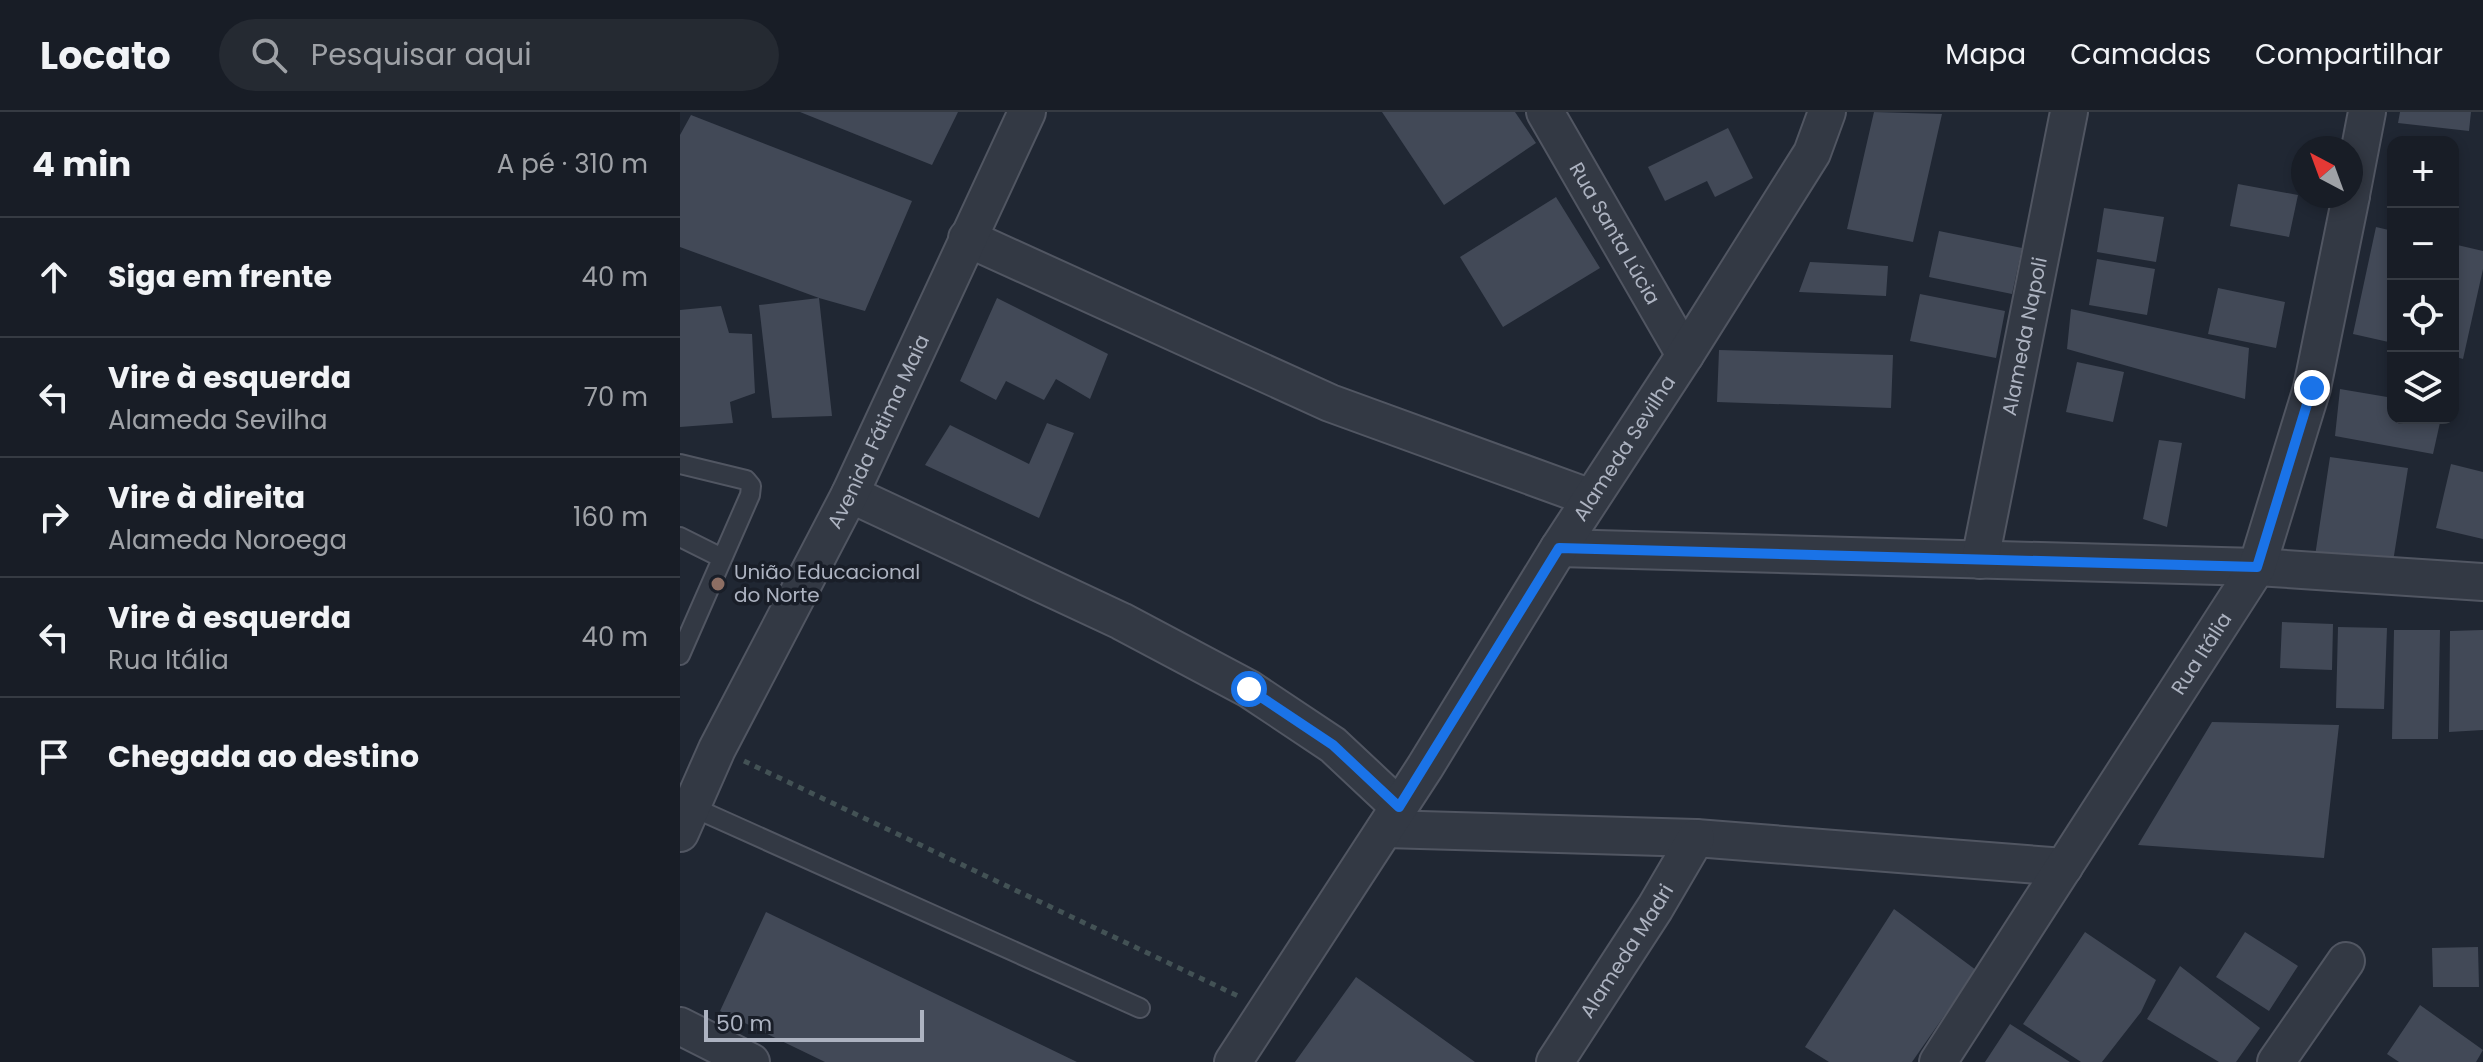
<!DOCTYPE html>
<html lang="pt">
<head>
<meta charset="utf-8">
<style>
  :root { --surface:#181d26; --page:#252a32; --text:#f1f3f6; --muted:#9fa2a7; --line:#363b43 }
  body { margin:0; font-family:Poppins,sans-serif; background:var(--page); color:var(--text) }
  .controls { position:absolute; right:24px; top:24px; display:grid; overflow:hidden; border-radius:16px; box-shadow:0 4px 12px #0003 }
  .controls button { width:72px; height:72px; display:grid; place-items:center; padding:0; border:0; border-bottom:2px solid var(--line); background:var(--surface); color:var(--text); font:40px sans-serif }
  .compass { position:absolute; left:1611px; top:24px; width:72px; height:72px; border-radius:50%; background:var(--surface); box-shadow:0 4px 12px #0003; rotate:319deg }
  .scale { position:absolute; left:24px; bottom:20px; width:220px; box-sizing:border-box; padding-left:8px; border:4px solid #adb3c1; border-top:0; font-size:22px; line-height:28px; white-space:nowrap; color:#adb3c1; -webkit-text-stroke:6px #191e28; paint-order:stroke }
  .stop { position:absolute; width:24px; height:24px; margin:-18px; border:6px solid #1a73e8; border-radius:50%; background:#fff }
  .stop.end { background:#1a73e8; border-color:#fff; box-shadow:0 2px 8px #0008 }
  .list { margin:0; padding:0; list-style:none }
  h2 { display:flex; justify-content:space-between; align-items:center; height:104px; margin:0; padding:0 32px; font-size:34px }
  h2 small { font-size:26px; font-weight:400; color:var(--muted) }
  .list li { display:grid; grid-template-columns:52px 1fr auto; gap:24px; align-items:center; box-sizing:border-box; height:120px; padding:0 32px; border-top:2px solid var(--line) }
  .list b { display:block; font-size:30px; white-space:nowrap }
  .list p { margin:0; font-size:26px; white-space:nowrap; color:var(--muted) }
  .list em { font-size:26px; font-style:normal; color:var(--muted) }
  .icon { flex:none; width:44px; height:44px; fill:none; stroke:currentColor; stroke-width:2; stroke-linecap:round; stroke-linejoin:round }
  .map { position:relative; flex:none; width:1803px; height:950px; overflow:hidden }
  header { display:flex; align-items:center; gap:48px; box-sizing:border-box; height:112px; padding:0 40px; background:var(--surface); border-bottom:2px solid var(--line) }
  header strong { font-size:38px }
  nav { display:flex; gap:44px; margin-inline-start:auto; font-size:28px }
  .search { width:560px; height:72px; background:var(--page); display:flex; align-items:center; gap:20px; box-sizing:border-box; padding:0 28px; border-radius:44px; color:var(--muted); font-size:30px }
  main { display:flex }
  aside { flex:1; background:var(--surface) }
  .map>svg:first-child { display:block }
  .building { fill:#424957 }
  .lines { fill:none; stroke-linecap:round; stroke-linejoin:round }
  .service-casing { stroke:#515662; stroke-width:22 }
  .minor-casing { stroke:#515662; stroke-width:40 }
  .path { stroke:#435255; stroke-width:5; stroke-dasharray:6 6; stroke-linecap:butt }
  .service { stroke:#333944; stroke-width:18 }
  .minor { stroke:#333944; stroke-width:36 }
  .route { stroke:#1a73e8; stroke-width:10 }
  .education-dot { fill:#8d6e63; stroke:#191e28; stroke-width:3 }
  .labels { text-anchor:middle; stroke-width:7; stroke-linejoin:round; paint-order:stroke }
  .street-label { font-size:20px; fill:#adb3c1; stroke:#191e28 }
  .poi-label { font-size:20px; fill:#adb3c1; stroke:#191e28; text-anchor:start }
</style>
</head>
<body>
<header>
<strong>Locato</strong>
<div class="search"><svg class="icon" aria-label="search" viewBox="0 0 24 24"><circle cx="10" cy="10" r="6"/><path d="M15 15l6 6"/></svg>Pesquisar aqui</div>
<nav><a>Mapa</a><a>Camadas</a><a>Compartilhar</a></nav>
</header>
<main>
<aside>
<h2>4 min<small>A pé · 310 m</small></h2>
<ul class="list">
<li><svg class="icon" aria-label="ahead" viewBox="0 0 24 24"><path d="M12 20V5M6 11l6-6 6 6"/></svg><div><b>Siga em frente</b></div><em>40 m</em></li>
<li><svg class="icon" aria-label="left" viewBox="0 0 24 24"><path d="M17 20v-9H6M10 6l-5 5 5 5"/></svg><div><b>Vire à esquerda</b><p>Alameda Sevilha</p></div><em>70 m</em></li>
<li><svg class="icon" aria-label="right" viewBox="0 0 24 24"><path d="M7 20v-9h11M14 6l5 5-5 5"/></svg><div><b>Vire à direita</b><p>Alameda Noroega</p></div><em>160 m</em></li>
<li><svg class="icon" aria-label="left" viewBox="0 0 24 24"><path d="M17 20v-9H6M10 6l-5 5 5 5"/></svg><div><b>Vire à esquerda</b><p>Rua Itália</p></div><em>40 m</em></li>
<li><svg class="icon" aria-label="arrive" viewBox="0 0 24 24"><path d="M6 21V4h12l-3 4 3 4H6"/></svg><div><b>Chegada ao destino</b></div></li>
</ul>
</aside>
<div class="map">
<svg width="1803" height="950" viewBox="0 0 1803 950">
  <rect width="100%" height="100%" fill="#202733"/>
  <path class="building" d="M 120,0 L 278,0 L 252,53 Z
    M 702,0 L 835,0 L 856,31 L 764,93 Z
    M 1194,0 L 1262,2 L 1233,130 L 1167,117 Z
    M 1720,0 L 1791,0 L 1789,19 L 1718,11 Z
    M 11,3 L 232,89 L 185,199 L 139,186 L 0,135 L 0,23 Z
    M 1048,16 L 1073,66 L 1035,85 L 1027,69 L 985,89 L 968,55 Z
    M 1558,72 L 1618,83 L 1609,125 L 1550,114 Z
    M 876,85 L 920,156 L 823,215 L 780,145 Z
    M 1424,96 L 1484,105 L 1476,150 L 1417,140 Z
    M 1696,115 L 1713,119 L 1713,231 L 1673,222 Z
    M 1259,119 L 1342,136 L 1332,182 L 1249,165 Z
    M 1773,132 L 1803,139 L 1803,157 L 1783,247 L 1773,244 Z
    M 1417,147 L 1475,157 L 1467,203 L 1409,193 Z
    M 1130,150 L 1208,154 L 1206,184 L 1119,180 Z
    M 1538,176 L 1605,190 L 1596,236 L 1528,222 Z
    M 1240,182 L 1325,199 L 1316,246 L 1230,229 Z
    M 139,186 L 152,304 L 92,306 L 79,193 Z
    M 317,186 L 428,242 L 410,287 L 376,267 L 364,288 L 326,269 L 316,288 L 280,269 Z
    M 41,194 L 49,221 L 72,222 L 75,281 L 50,290 L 53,311 L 0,315 L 0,198 Z
    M 1391,197 L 1569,236 L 1565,287 L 1387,237 Z
    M 1039,238 L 1213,243 L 1211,296 L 1037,290 Z
    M 1397,250 L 1444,260 L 1433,310 L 1386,300 Z
    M 1660,277 L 1713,286 L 1713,306 L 1761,306 L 1753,342 L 1655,324 Z
    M 367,311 L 394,321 L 359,406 L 245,353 L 270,313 L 349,352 Z
    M 1479,328 L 1502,331 L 1487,415 L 1463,407 Z
    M 1650,345 L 1728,356 L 1712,456 L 1635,444 Z
    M 1771,352 L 1803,360 L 1803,427 L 1756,416 Z
    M 1602,510 L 1653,512 L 1652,558 L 1600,556 Z
    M 1658,515 L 1707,516 L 1704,597 L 1656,596 Z
    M 1714,518 L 1760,518 L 1758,627 L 1712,627 Z
    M 1803,518 L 1803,618 L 1769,620 L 1770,519 Z
    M 1532,610 L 1659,613 L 1644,746 L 1458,733 Z
    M 1214,797 L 1296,858 L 1232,950 L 1149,950 L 1125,935 Z
    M 86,800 L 397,950 L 145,950 L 40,899 Z
    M 1405,820 L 1476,868 L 1461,900 L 1422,950 L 1401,950 L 1343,912 Z
    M 1565,820 L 1618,854 L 1589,899 L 1536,865 Z
    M 1798,835 L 1799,875 L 1753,875 L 1752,836 Z
    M 1500,854 L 1580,916 L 1556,950 L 1539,950 L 1467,907 Z
    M 676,865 L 795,950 L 615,950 Z
    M 1740,893 L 1803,938 L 1796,950 L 1719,950 L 1707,942 Z
    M 1330,912 L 1390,950 L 1305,950 Z"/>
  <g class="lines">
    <defs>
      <path id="service" d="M 0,352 L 66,368 L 71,374 L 70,383 L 0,543
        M 0,425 L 42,446
        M 10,694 L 460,896"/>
      <g id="minor">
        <path id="s1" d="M 865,0 L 1005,243"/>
        <path d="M 1671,83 L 1687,0"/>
        <path d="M 287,126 L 650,291 L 911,386"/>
        <path d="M 170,382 L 441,509 L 569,577 L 653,633 L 719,695"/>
        <path d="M 879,436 L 1577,455 L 1803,470"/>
        <path id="s2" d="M 1300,448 L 1389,0"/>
        <path d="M 705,717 L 1016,726 L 1384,755"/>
        <path id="s3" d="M 0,721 L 37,637 L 170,382 L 347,0"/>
        <path d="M 0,914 L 71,950"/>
        <path id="s4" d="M 553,950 L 745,655 L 879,436 L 1005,243 L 1132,41 L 1147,0"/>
        <path id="s5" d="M 875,950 L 975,796 L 1016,726"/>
        <path id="s6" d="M 1258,950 L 1577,455 L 1632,276 L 1671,84"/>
        <path d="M 1596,950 L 1666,849"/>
      </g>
    </defs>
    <use href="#service" class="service-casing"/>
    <use href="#minor" class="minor-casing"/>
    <path class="path" d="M 64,649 L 560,885"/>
    <use href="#service" class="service"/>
    <use href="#minor" class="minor"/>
  </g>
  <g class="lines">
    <path class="route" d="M 569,577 L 653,633 L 719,695 L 879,436 L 1577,455 L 1632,276"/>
  </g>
  <circle class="education-dot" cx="38" cy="472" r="8"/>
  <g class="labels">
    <g class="street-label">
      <text dy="7" stroke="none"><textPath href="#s1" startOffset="140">Rua Santa Lúcia</textPath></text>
      <text dy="7" stroke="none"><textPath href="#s2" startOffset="228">Alameda Napoli</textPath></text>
      <text dy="7" stroke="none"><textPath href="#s3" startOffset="448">Avenida Fátima Maia</textPath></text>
      <text dy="7" stroke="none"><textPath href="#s4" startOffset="728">Alameda Sevilha</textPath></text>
      <text dy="7" stroke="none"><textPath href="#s6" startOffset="486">Rua Itália</textPath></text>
      <text dy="7" stroke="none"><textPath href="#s5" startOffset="132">Alameda Madri</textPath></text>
    </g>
    <g class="poi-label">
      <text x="54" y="467">União Educacional<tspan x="54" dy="23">do Norte</tspan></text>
    </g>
  </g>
</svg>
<div class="controls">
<button>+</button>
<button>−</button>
<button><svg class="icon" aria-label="locate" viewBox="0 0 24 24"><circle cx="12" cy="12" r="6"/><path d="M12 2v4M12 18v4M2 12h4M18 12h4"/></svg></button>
<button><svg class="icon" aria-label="layers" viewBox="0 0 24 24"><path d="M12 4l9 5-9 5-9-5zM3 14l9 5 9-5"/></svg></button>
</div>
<svg class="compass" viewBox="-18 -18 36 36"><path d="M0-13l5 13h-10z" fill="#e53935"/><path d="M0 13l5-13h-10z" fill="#9fa2a7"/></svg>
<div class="scale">50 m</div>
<div class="stop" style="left:569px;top:577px"></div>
<div class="stop end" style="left:1632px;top:276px"></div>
</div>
</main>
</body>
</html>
